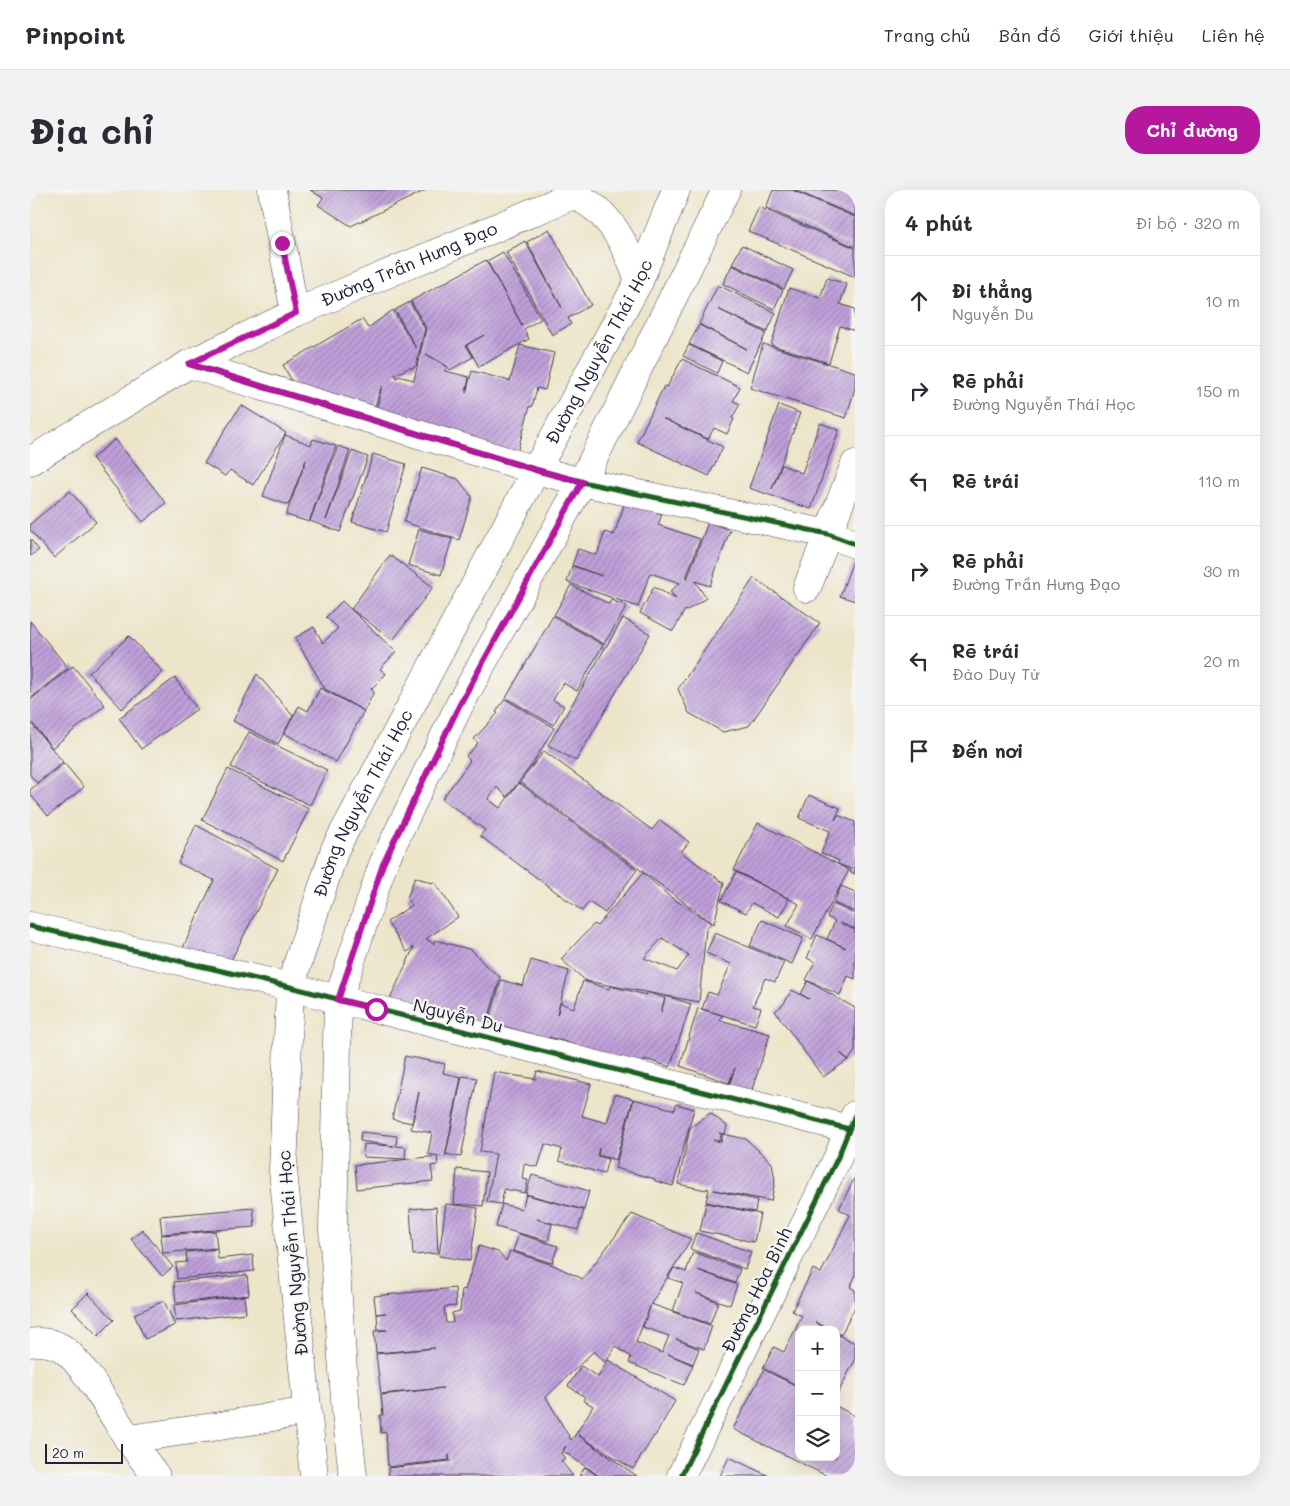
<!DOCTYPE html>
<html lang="vi">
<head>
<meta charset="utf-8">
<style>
  :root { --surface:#fff; --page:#f2f2f3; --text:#2b2b33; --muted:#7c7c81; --line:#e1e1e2; --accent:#b5179e }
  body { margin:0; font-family:Mali,sans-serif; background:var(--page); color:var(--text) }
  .controls { position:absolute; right:15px; bottom:15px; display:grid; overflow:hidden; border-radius:10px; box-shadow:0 5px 20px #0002 }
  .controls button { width:45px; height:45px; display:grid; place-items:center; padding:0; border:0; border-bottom:1px solid var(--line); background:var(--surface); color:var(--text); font:25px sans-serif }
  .scale { position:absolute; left:15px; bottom:12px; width:78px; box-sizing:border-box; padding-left:5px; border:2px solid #22223b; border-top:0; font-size:14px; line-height:18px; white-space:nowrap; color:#22223b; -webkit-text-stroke:4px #f6f6f2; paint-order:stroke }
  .stop { position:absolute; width:15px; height:15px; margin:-11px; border:4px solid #b5179e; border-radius:50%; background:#fff }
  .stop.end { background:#b5179e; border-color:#fff; box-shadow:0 1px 5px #0008 }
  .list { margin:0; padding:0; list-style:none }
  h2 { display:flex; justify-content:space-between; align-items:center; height:65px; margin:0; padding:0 20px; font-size:21px }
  h2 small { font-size:16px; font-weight:400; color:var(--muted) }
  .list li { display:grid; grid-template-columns:32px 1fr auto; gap:15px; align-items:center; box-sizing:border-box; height:90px; padding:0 20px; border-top:1px solid var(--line) }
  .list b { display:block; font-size:19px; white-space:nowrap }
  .list p { margin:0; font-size:16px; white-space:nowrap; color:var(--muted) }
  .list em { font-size:16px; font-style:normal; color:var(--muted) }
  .icon { flex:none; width:28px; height:28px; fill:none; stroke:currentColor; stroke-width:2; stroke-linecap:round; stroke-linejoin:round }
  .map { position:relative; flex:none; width:825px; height:1286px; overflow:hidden; border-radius:20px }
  header { display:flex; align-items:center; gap:30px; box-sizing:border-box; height:70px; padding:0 25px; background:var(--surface); border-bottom:1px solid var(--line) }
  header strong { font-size:24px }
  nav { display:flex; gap:28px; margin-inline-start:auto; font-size:18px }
  .intro { display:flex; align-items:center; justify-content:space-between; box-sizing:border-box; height:120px; padding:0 30px }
  h1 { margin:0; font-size:35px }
  .button { padding:12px 22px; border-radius:20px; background:var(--accent); color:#fff; font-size:18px; font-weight:700 }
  main { display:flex; gap:30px; padding:0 30px }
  aside { flex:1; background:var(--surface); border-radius:20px; box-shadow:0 5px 20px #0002 }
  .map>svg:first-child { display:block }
  .building { fill:url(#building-hatch); fill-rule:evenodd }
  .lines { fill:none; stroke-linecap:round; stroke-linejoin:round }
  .street-casing { stroke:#403f50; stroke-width:29 }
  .secondary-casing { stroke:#403f50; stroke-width:29 }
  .primary-casing { stroke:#403f50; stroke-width:29 }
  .street { stroke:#fff; stroke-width:28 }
  .secondary { stroke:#fff; stroke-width:28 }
  .primary { stroke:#fff; stroke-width:28 }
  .cycleway-casing { stroke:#f6f6f2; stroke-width:8 }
  .cycleway { stroke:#1b5e20; stroke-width:5 }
  .route { stroke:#b5179e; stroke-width:6 }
  .labels { text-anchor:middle; stroke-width:4.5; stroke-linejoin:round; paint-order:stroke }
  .street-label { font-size:18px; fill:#22223b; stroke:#f6f6f2 }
</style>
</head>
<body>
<header>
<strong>Pinpoint</strong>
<nav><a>Trang chủ</a><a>Bản đồ</a><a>Giới thiệu</a><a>Liên hệ</a></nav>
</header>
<div class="intro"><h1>Địa chỉ</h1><a class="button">Chỉ đường</a></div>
<main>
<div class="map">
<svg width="825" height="1286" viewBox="0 0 825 1286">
  <defs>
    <pattern id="building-hatch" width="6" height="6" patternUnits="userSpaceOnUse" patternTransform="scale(1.25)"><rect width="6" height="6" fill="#c0a0da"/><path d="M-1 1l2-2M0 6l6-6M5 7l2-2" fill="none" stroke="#9c82b2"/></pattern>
  </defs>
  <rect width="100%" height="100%" fill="#f6f6f2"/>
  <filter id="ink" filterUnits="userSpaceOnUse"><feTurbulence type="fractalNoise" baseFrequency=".02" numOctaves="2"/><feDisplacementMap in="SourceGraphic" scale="10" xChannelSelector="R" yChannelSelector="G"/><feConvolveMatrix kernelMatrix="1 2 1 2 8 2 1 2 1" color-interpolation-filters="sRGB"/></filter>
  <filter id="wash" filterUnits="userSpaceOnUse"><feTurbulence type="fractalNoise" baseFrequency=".0096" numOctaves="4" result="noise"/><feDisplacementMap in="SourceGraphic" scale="20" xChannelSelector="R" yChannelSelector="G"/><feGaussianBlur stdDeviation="1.12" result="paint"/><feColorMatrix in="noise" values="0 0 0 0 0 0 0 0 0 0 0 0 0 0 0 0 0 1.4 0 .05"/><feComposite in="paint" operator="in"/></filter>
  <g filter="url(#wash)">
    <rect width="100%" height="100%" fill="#ede5ca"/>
    <g id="blocks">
      <path class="building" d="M 280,0 L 396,0 L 321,36 L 288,15 L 293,8 Z
        M 743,0 L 762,0 L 825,27 L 825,57 L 736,18 Z
        M 764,0 L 825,0 L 825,26 Z
        M 729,17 L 825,58 L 825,87 L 718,41 Z
        M 519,39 L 561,115 L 538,128 L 541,134 L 522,145 L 476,62 L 495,51 L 532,118 L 497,52 Z
        M 712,55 L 763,80 L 754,99 L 702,74 Z
        M 473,62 L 511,129 L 494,139 L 499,149 L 449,177 L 437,155 L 454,145 L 436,155 L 443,167 L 420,180 L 417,176 L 396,164 L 416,176 L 415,181 L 439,187 L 436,203 L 442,181 L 480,191 L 490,155 L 524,163 L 515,200 L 507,198 L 502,217 L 500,216 L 486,266 L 345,226 L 352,196 L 342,225 L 264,195 L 253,175 L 332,129 L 338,138 L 363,120 L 386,158 L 365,120 L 380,112 L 395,139 L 386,176 L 381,179 L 380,177 L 365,185 L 367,188 L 368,186 L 384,190 L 396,138 L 381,111 L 456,70 L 492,135 L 457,71 Z
        M 702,75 L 753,100 L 744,119 L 693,94 Z
        M 797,88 L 817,94 L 810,114 L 825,119 L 825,141 L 810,136 L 799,173 L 741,155 L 759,98 L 790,108 Z
        M 688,95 L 746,123 L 737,142 L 688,119 L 736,143 L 717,182 L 659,154 L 669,135 L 717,159 L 669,134 Z
        M 733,154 L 825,182 L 825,198 L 816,228 L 720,198 Z
        M 659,155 L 692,171 L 687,183 L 653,166 Z
        M 652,169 L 710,197 L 703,211 L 710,214 L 702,228 L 704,229 L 697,244 L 684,238 L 678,249 L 632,228 L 693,257 L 679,286 L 607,252 L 634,196 L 637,197 Z
        M 211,215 L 256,243 L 223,295 L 200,280 L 195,286 L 174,273 Z
        M 749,215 L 770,223 L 742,299 L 752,275 L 772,283 L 790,233 L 809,240 L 781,319 L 719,298 Z
        M 255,245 L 281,255 L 283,249 L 306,256 L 279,332 L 256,325 L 276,270 L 258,315 L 233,306 Z
        M 85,249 L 136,313 L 113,332 L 62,268 Z
        M 308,256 L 320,260 L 296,330 L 322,261 L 338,267 L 310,342 L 280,331 Z
        M 343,264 L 376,274 L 356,342 L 322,332 Z
        M 392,278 L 428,289 L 442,307 L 429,350 L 374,332 Z
        M 40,301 L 66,332 L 24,368 L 0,340 L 0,334 Z
        M 595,312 L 632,324 L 628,335 L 670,349 L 656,388 L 657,389 L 678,332 L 700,340 L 680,396 L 665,391 L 676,408 L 656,421 L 655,420 L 643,441 L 610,423 L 624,397 L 646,409 L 640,401 L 650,393 L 620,383 L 608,417 L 537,392 L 542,376 L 572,386 L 542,375 L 548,359 L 567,365 L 575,342 L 584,345 Z
        M 389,339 L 422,349 L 411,385 L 378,375 Z
        M 0,349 L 9,360 L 0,366 Z
        M 360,365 L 403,397 L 363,450 L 321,419 Z
        M 825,365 L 825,411 L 810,406 Z
        M 724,388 L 790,433 L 719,536 L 693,542 L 659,523 L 648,499 Z
        M 541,395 L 579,414 L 581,410 L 597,416 L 574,454 L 524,425 Z
        M 312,411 L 366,462 L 350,479 L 356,484 L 341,499 L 344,502 L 334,521 L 295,499 L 265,448 L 284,437 L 293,453 L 308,438 L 296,427 Z
        M 523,426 L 573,455 L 547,501 L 533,493 L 523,510 L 534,516 L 523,535 L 476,508 Z
        M 593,428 L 620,444 L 546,571 L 518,555 Z
        M 0,431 L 38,478 L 0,509 Z
        M 99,446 L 133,482 L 92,519 L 59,483 Z
        M 43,476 L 75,515 L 22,558 L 0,530 L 0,510 Z
        M 227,484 L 263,526 L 248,554 L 203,531 Z
        M 145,488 L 167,519 L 111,559 L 89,528 Z
        M 290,498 L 334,521 L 306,572 L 254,543 L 269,516 L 278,521 Z
        M 475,509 L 524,538 L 503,573 L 477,607 L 467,597 L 458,609 L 470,618 L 489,593 L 607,680 L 575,723 L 559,712 L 552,721 L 450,646 L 455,640 L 412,609 L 440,571 L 436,566 L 448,553 L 444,549 L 468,523 L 466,522 Z
        M 0,532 L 33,572 L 7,593 L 0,585 Z
        M 219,542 L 297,580 L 280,615 L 201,577 Z
        M 514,561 L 622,640 L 630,630 L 659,652 L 651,662 L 694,693 L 684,734 L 490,592 Z
        M 34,573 L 54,597 L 18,626 L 0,604 L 0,600 Z
        M 198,579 L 279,619 L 253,671 L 172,630 Z
        M 779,605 L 810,618 L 805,630 L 808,625 L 825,632 L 825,684 L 820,682 L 821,679 L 808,674 L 809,671 L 791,663 L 800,641 L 769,628 Z
        M 728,633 L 819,680 L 782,749 L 757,736 L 769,714 L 704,680 Z
        M 166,635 L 248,679 L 197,778 L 152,760 L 184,690 L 148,673 Z
        M 706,682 L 759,709 L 749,727 L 722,713 L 716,723 L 691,711 Z
        M 613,683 L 639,706 L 681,733 L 676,739 L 669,812 L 556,791 L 531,769 L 564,734 L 567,736 ZM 632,748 L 659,765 L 647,781 L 614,768 Z
        M 385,687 L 402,693 L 404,691 L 428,727 L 396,749 L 404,754 L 405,750 L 442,760 L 455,775 L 470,787 L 457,834 L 360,809 L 384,757 L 377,762 L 357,732 L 382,715 L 377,708 Z
        M 811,696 L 825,702 L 825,722 L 804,713 Z
        M 803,714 L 825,724 L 825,739 L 810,733 L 825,740 L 825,789 L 818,786 L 810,805 L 776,790 L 785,772 L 777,768 L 787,745 L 816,758 L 797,749 L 805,731 L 797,727 Z
        M 732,730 L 773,748 L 762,774 L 720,756 Z
        M 685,743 L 754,772 L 745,792 L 735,788 L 723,816 L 731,818 L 725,835 L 672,819 L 678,802 L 687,805 L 701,774 L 676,763 Z
        M 501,770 L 539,781 L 527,825 L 530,813 L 544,818 L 553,791 L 579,799 L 580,796 L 616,805 L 616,802 L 635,808 L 631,822 L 636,806 L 661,814 L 640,877 L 615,869 L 613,876 L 576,863 L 575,866 L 533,851 L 519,847 L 518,849 L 459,832 L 471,790 L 493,796 Z
        M 778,791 L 825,818 L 825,861 L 819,870 L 810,863 L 818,870 L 793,887 L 745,821 L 753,815 L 762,800 L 779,809 L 771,804 Z
        M 668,818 L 692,825 L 690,830 L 740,844 L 721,903 L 699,896 L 705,878 L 699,893 L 650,876 Z
        M 375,866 L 415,874 L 413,883 L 431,887 L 415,967 L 398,964 L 402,943 L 381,939 L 389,902 L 382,933 L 362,929 Z
        M 507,881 L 561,894 L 552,926 L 577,933 L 585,904 L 603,909 L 586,970 L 568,965 L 569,958 L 567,966 L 578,969 L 574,984 L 529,971 L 532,959 L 515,954 L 508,977 L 494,974 L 492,989 L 498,990 L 495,1003 L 474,999 L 471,1014 L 457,1012 L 466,964 L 450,962 L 464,882 L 505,889 Z
        M 432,886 L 447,888 L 431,967 L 416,964 Z
        M 604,909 L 645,920 L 646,914 L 664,919 L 643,996 L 625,991 L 625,989 L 585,978 Z
        M 680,923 L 697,936 L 695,944 L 689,943 L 691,944 L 690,951 L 683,950 L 691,952 L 693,944 L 716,949 L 742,973 L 745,991 L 741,1011 L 684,1000 L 727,1010 L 725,1022 L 676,1012 L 679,999 L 677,998 L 676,1000 L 648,994 L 660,938 Z
        M 331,942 L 367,946 L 366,956 L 376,957 L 375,969 L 333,967 L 334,954 L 364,956 L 330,951 Z
        M 407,966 L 408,975 L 401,976 L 403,991 L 327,999 L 325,975 Z
        M 427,979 L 457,982 L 453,1016 L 424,1014 Z
        M 502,985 L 559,1001 L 554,1020 L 496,1004 Z
        M 825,987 L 825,1087 L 820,1097 L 825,1100 L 825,1117 L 811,1145 L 806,1143 L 806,1140 L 801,1140 L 785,1132 L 799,1140 L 769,1140 L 769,1196 L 733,1178 L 744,1157 L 754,1162 L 772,1126 L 762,1121 L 783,1079 L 791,1083 L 820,1025 L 809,1019 Z
        M 496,1005 L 554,1020 L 548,1040 L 507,1029 L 522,1034 L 518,1051 L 466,1037 L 472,1014 L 492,1019 Z
        M 676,1013 L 730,1024 L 724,1052 L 670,1041 Z
        M 416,1014 L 448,1018 L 440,1071 L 409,1066 Z
        M 406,1017 L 408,1063 L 383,1065 L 380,1019 Z
        M 223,1018 L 225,1037 L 132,1044 L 130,1026 Z
        M 602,1024 L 661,1049 L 622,1112 L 606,1152 L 632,1163 L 639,1146 L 613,1137 L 621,1114 L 682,1136 L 674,1159 L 646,1149 L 669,1159 L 663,1174 L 638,1164 L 663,1175 L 654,1195 L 599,1173 L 601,1167 L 585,1156 L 576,1173 L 564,1161 L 516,1207 L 541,1250 L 546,1244 L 563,1216 L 553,1210 L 555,1207 L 538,1196 L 551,1176 L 568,1187 L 578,1170 L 645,1211 L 625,1246 L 624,1246 L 603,1279 L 548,1245 L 607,1286 L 569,1286 L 533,1261 L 536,1256 L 531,1263 L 535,1269 L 531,1271 L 543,1286 L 359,1286 L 358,1278 L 420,1271 L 419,1265 L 419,1270 L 358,1277 L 356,1242 L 351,1243 L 350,1225 L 353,1225 L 351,1205 L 413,1198 L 351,1204 L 346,1164 L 405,1158 L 346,1163 L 344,1141 L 357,1140 L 348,1140 L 347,1124 L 356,1123 L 346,1124 L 344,1106 L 425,1098 L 426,1116 L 414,1117 L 416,1133 L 423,1133 L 422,1123 L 430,1121 L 432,1099 L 435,1100 L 449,1056 L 468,1062 L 476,1071 L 480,1061 L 523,1075 L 553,1089 Z
        M 112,1039 L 143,1077 L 132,1086 L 101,1049 Z
        M 185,1041 L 187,1058 L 133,1063 L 131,1045 Z
        M 666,1043 L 721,1062 L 715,1079 L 660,1059 Z
        M 489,1044 L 528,1056 L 522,1073 L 483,1061 Z
        M 187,1059 L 188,1069 L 223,1065 L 224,1081 L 147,1089 L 146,1073 L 157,1072 L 156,1062 Z
        M 663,1062 L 710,1079 L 705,1093 L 668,1080 L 707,1095 L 700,1115 L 666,1103 L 688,1112 L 680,1134 L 643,1121 L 653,1093 L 638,1088 L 644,1078 L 656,1082 Z
        M 217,1085 L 219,1105 L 146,1113 L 144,1092 Z
        M 58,1103 L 84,1130 L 68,1146 L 42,1119 Z
        M 214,1106 L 216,1123 L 146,1131 L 144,1115 Z
        M 134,1111 L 145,1135 L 115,1149 L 104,1124 Z
        M 806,1144 L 825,1153 L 825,1170 L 806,1207 Z
        M 734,1180 L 769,1197 L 769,1267 L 806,1267 L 806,1216 L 825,1226 L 825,1286 L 797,1286 L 703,1239 Z
        M 699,1267 L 739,1286 L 690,1286 Z
        M 555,1277 L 568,1286 L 549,1286 Z"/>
    </g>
  </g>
  <g filter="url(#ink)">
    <use href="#blocks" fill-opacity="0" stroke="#403f50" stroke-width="1"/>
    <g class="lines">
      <defs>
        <path id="street" d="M 242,0 L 265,123
          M 159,174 L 506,280 L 552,292 L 798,344 L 825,354
          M 777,398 L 825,274
          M 0,736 L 260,797 L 819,939
          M 0,1153 C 11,1151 20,1152 30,1157 C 52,1169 83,1226 98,1249 L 190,1236 L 277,1221
          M 98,1249 L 126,1286"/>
        <g id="secondary">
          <path d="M 543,5 C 580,20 596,55 609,91"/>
          <path id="s1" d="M 0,271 L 159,174 L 265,123 L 543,5 L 549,0"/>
          <path d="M 651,1286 L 808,967 L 825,925"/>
        </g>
        <g id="primary">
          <path id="s2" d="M 284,1286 L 253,981 L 260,797 L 305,659 L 506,280 L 609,91 L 646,0"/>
          <path d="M 323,1286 L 316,1223 L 303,1039 L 308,810 L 353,674 L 429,516 L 552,292 L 696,0"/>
        </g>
      </defs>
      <use href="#street" class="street-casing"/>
      <use href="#secondary" class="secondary-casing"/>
      <use href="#primary" class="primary-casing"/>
      <use href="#street" class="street"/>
      <use href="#secondary" class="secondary"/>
      <use href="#primary" class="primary"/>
      <defs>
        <path id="cycleway" d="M 159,174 L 506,280 L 552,292 L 798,344 L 825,354
          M 0,736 L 260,797 L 819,939
          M 651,1286 L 808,967 L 825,925"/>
      </defs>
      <use href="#cycleway" class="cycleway-casing"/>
      <use href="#cycleway" class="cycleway"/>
    </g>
  </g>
  <g class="lines" filter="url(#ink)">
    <path class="route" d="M 252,53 L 266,123 L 159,174 L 506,280 L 552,292 L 429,516 L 353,674 L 308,810 L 346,819"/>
  </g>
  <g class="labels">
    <g class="street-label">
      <text dy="6" stroke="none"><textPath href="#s1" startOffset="428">Đường Trần Hưng Đạo</textPath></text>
      <text dy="6" stroke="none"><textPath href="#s2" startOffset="1199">Đường Nguyễn Thái Học</textPath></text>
      <text dy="6" stroke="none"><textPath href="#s2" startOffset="689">Đường Nguyễn Thái Học</textPath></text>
      <text transform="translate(428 826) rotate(14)" y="6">Nguyễn Du</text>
      <text transform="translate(263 1063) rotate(-95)" y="6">Đường Nguyễn Thái Học</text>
      <text transform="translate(727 1100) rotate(-64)" y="6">Đường Hòa Bình</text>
    </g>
  </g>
</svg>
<div class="controls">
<button>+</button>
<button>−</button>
<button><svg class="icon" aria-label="layers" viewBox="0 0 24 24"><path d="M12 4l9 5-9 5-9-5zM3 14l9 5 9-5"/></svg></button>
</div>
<div class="scale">20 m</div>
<div class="stop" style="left:346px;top:819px"></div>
<div class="stop end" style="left:252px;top:53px"></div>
</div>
<aside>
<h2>4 phút<small>Đi bộ · 320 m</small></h2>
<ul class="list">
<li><svg class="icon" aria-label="ahead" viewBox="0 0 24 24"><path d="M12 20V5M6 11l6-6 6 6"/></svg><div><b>Đi thẳng</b><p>Nguyễn Du</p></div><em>10 m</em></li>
<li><svg class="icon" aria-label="right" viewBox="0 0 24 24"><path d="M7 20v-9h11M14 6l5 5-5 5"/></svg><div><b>Rẽ phải</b><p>Đường Nguyễn Thái Học</p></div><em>150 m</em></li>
<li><svg class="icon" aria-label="left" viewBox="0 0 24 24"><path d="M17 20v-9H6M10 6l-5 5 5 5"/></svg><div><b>Rẽ trái</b></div><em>110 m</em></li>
<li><svg class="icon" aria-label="right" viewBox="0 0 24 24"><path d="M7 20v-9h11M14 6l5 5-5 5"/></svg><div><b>Rẽ phải</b><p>Đường Trần Hưng Đạo</p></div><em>30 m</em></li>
<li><svg class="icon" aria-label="left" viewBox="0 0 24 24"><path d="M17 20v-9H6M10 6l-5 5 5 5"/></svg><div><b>Rẽ trái</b><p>Đào Duy Từ</p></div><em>20 m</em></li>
<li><svg class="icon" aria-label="arrive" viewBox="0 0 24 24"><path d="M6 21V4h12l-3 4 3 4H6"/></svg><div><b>Đến nơi</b></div></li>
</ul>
</aside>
</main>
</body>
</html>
